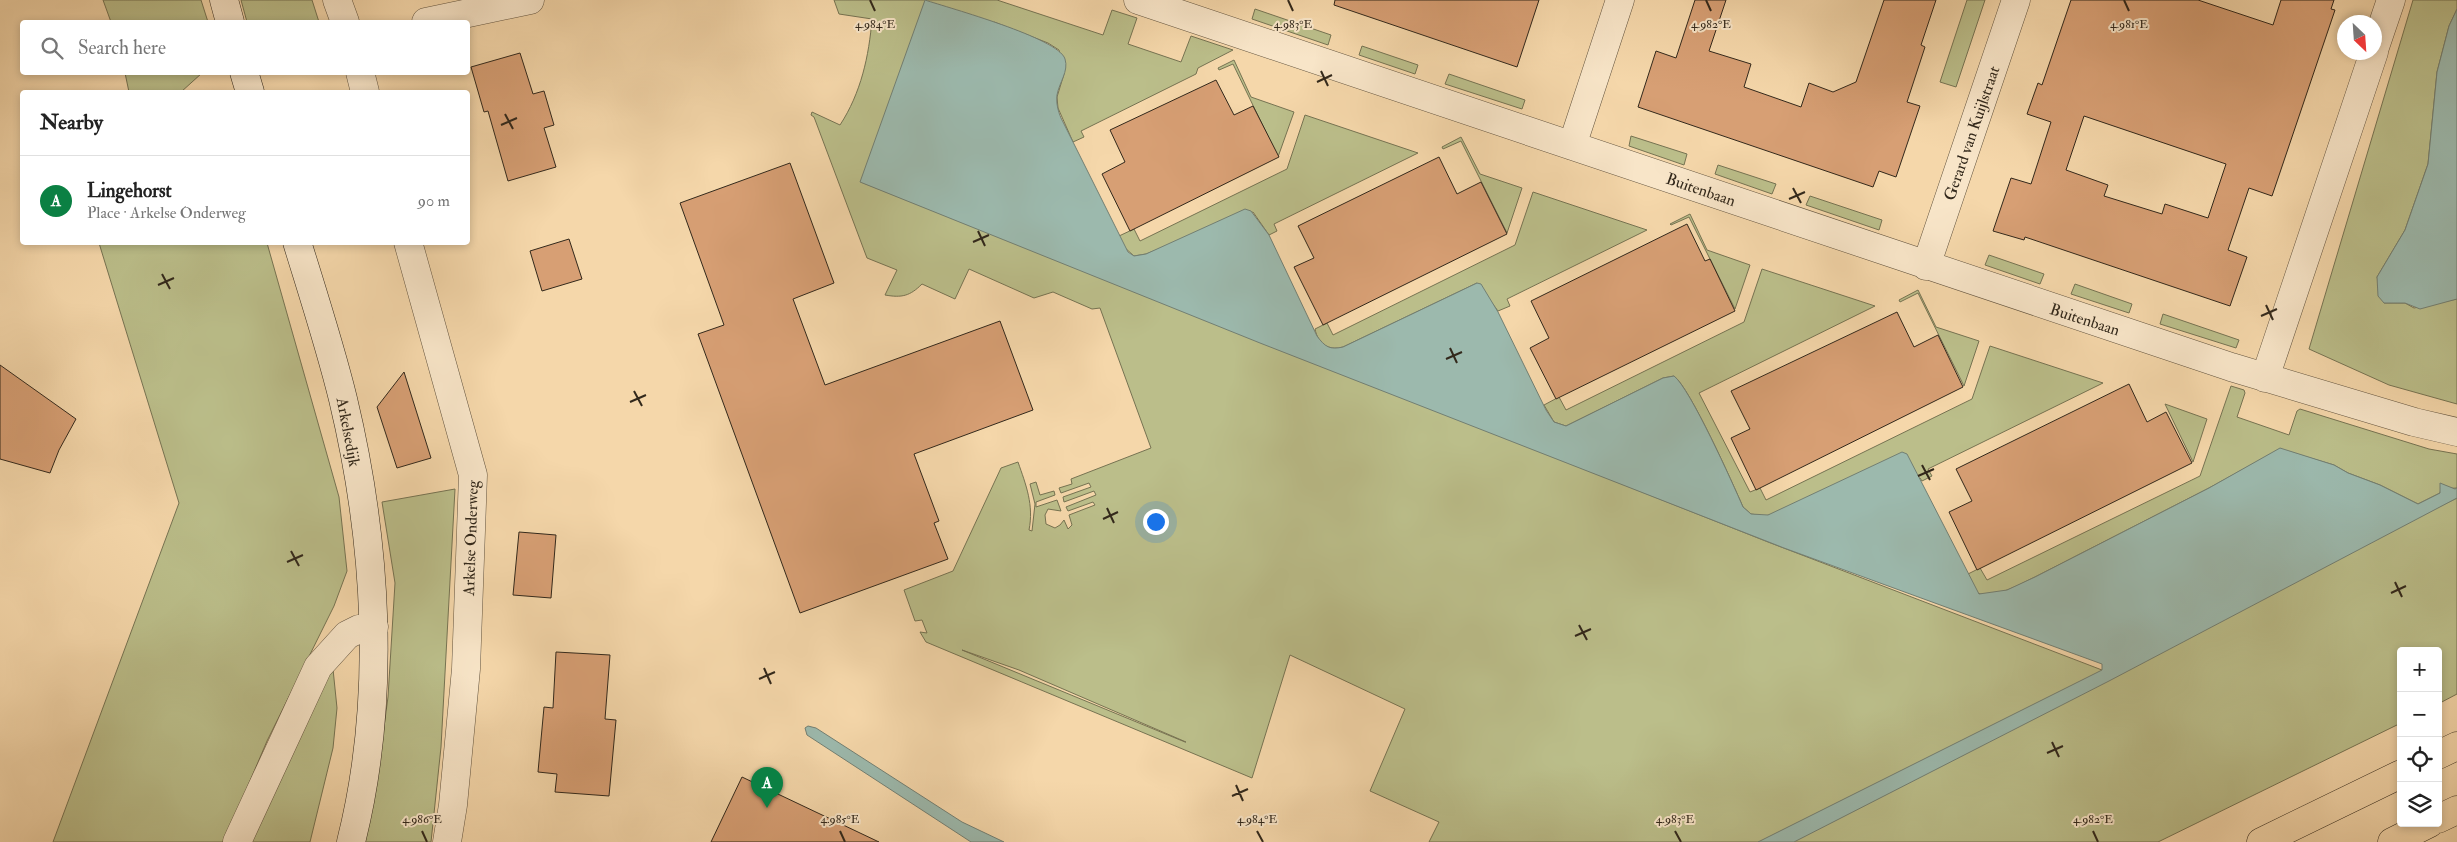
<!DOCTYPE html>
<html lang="en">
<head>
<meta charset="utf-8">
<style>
  :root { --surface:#fff; --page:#f2f2f2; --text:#222; --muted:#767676; --line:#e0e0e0; --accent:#0b8043 }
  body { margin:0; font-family:"IM FELL Double Pica",serif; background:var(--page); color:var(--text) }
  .controls { position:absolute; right:15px; bottom:15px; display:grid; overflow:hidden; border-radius:5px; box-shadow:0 2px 8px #0003 }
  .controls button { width:45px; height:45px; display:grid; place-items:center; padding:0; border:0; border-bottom:1px solid var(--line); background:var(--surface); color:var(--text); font:25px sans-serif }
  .compass { position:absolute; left:2337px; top:15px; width:45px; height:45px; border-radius:50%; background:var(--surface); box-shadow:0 2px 8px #0003; rotate:155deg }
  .you { position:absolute; left:1155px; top:521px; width:18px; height:18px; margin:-12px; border:4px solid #fff; border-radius:50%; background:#1a73e8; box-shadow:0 0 0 8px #1a73e833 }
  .badge { display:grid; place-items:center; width:32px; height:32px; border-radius:50%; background:var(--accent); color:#fff; font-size:16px; font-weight:700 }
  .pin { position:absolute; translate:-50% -41px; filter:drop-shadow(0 1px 2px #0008) }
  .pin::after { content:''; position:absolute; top:26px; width:18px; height:15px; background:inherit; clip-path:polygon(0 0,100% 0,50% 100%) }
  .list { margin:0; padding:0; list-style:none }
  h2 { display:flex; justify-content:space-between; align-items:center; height:65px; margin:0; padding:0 20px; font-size:21px }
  h2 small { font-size:16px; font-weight:400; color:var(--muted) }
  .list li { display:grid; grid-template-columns:32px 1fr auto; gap:15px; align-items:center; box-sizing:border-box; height:90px; padding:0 20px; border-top:1px solid var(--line) }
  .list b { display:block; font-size:19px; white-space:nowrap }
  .list p { margin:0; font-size:16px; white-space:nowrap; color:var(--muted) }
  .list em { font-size:16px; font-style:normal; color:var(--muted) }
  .icon { flex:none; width:28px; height:28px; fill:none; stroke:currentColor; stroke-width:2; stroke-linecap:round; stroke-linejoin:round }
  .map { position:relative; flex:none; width:2457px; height:842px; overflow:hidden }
  .search { position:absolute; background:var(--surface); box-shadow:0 2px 8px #0003; left:20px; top:20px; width:450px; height:55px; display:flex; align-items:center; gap:12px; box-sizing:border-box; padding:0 18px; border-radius:5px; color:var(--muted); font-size:19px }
  .panel { position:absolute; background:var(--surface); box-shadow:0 2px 8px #0003; left:20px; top:90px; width:450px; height:155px; border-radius:5px }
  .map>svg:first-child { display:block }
  .green { fill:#bbbe8a; stroke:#767352; fill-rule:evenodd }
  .water { fill:#9cb9ad; stroke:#727f73 }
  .building { fill:#d79f74; stroke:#32281b; fill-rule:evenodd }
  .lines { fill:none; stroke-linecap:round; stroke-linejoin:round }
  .minor-casing { stroke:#63543f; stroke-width:29 }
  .secondary-casing { stroke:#32281b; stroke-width:29 }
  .motorway-casing { stroke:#32281b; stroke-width:29 }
  .minor { stroke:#f8e5c8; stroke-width:28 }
  .secondary { stroke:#f8e5c8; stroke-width:28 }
  .motorway { stroke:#f5d7aa; stroke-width:28 }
  .ticks { fill:none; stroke:#32281b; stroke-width:2 }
  .labels { text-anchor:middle; stroke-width:4; stroke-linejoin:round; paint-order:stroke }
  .street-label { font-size:16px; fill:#32281b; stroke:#f8e5c8 }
  .ticks-label { font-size:12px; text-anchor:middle; fill:#32281b; stroke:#f8e5c8; stroke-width:4; stroke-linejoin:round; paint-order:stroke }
</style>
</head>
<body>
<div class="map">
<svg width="2457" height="842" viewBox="0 0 2457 842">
  <rect width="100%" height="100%" fill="#f5d7aa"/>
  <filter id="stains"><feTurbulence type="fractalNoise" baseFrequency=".004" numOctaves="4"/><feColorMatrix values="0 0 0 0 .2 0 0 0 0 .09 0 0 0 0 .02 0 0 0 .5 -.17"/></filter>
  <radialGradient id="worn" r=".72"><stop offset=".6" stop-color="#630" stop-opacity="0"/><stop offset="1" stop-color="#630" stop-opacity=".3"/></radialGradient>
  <path class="green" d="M 103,0 L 201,0 L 208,22 L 111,22 Z
    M 241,0 L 312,0 L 319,22 L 247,22 Z
    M 834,0 L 997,0 L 1103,35 L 1112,10 L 1137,18 L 1128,44 L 1181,62 L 1191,36 L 1233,50 L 1198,68 L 1196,74 L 1081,131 L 1084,137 L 1073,142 L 1058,108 L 1057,97 L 1064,74 L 1059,50 L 1048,43 L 994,22 L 861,182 L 1768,542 L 2102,670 L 2457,498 L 2457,694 L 2438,704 L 2438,651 L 2401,651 L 2401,723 L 2158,842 L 1429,842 L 1439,822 L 1370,791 L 1405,709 L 1290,655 L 1252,778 L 926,642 L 920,632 L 927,633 L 922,620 L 915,621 L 904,590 L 953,571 L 1001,468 L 1018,462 C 1026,485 1034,505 1029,530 L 1032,531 L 1035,504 L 1030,484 L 1036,482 L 1040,495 L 1054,491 L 1055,495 L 1036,502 L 1036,507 L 1057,500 L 1061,511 L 1048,509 L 1045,515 L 1046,524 L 1055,528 L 1060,525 L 1064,520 L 1068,529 L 1072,525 L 1069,515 L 1095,505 L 1093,502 L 1068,511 L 1066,507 L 1096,495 L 1094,491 L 1064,502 L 1063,497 L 1091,487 L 1089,483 L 1061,493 L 1059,488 L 1072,484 L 1071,479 L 1151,448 L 1100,308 L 1092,309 L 1053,292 L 1034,298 L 969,269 L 955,299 L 922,284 C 910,296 902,298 885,295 L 897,270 L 867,258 L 814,117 L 811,115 L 812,112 L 840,125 C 861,93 869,56 872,19 L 839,14 ZM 962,650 L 1019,670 L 1186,742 L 1185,742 Z
    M 1967,0 L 1985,0 L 1956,87 L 1940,82 Z
    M 2413,0 L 2457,0 L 2457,9 L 2449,26 L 2437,72 L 2428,164 L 2405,230 L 2377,277 L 2384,303 L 2405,303 L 2414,308 L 2457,299 L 2457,404 L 2389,385 L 2309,349 Z
    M 1255,9 L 1331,35 L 1328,45 L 1252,19 Z
    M 1362,46 L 1418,65 L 1415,74 L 1359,55 Z
    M 1234,60 L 1251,97 L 1294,112 L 1278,157 L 1233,64 L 1219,70 L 1218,68 Z
    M 125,73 L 125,72 L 202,73 L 181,92 L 129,92 Z
    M 1449,74 L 1525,100 L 1522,109 L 1445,84 Z
    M 1305,115 L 1418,153 L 1274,224 L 1277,231 L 1269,235 L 1253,212 L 1146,254 L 1134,256 L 1124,247 L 1119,236 L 1134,229 L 1140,241 L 1287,169 Z
    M 1631,136 L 1687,154 L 1684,165 L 1629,146 Z
    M 1461,137 L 1480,174 L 1522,188 L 1507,233 L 1461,141 L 1443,149 L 1442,147 Z
    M 1718,165 L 1776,184 L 1772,194 L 1715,174 Z
    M 1533,192 L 1647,230 L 1507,299 L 1510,306 L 1498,311 L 1477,283 L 1343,347 C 1328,351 1318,344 1315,329 L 1327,323 L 1333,335 L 1515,245 Z
    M 1810,196 L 1882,220 L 1879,230 L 1806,205 Z
    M 1690,214 L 1707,250 L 1750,265 L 1735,309 L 1689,217 L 1671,225 L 1670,224 Z
    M 99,243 L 267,243 L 339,497 L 347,571 L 334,606 L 267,741 L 224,842 L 53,842 L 179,503 Z
    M 1989,255 L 2044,274 L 2040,284 L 1985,265 Z
    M 1762,269 L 1875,306 L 1699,393 L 1750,492 L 1760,488 L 1766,500 L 1972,399 L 1990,346 L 2103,383 L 1928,469 L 1932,476 L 1922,481 L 1920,478 L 1765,516 L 1751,514 L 1743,507 C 1733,484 1690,388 1674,376 L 1663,378 L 1566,426 L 1554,422 L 1544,405 L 1559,397 L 1566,410 L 1744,322 Z
    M 2075,284 L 2132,304 L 2129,313 L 2071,294 Z
    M 1918,290 L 1936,327 L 1979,341 L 1964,386 L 1918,293 L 1900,302 L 1899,300 Z
    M 2163,314 L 2239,340 L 2236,348 L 2160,324 Z
    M 2231,386 L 2244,390 L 2245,393 L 2237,417 L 2289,435 L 2297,411 L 2300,409 L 2429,449 L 2457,454 L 2457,488 L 2441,489 L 2440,493 L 2418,504 L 2380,485 L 2348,473 L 2334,465 L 2280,449 L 2209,488 L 2035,577 C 2018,585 1995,599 1977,593 L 1968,574 L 1980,568 L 1987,580 L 2200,476 Z
    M 2165,404 L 2207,419 L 2193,462 Z
    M 455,489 L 441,747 L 431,842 L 365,842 L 380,757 L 388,697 L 395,583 L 382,502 Z
    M 333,669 L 337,708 L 333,748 L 310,842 L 249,842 L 309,706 Z"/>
  <path class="water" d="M 925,0 C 949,8 1059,38 1065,59 C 1069,71 1059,83 1057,95 C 1056,103 1058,111 1061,118 L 1128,252 L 1134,256 L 1146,254 L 1245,209 L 1251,211 L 1269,235 L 1317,336 C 1325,347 1330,350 1343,347 L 1477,283 L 1481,284 L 1498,312 L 1546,410 L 1554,422 L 1566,426 L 1663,378 L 1674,376 C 1690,388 1733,484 1743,507 L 1751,514 L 1768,515 L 1902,452 L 1907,454 L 1979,594 L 2007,590 L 2035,577 L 2209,488 L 2280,448 L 2334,465 L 2348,473 L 2380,485 L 2418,504 L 2440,493 L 2440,483 L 2455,489 L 2457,488 L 2457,498 L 2109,681 L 1794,842 L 1758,842 L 2102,670 L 2102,664 L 1784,548 L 1260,343 L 860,182 Z
    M 2457,9 L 2457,299 L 2420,309 L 2405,303 L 2384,303 L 2378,296 L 2377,277 L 2405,230 L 2428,164 L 2437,72 L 2449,26 Z
    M 808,726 L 816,728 L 962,822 L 1004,842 L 971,842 L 807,735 L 805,728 Z"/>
  <path class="building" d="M 1335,0 L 1539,0 L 1517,67 L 1334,5 Z
    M 1695,0 L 1726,0 L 1709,51 L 1751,64 L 1744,87 L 1801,107 L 1809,83 L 1833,92 L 1856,82 L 1884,0 L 1936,0 L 1921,45 L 1925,47 L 1907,102 L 1920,106 L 1896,177 L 1879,171 L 1873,187 L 1638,107 L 1656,51 L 1676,58 Z
    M 2071,0 L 2198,0 L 2273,25 L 2281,0 L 2334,0 L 2331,9 L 2335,10 L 2272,196 L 2249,188 L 2228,250 L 2247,257 L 2230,306 L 2025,237 L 2024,240 L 1993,231 L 2011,178 L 2031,184 L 2051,122 L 2027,114 L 2038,83 L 2042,85 ZM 2084,116 L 2226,164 L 2208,218 L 2165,204 L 2162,214 L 2104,196 L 2108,185 L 2066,170 Z
    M 520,53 L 533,94 L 544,91 L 554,125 L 544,128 L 556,167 L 508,181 L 488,111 L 484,112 L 471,67 Z
    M 1216,80 L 1234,115 L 1253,106 L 1279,157 L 1130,231 L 1102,174 L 1125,162 L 1110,130 Z
    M 1439,157 L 1457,194 L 1481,182 L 1507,234 L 1323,325 L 1294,267 L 1314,258 L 1298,226 Z
    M 790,163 L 834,283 L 793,299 L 825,385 L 1000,321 L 1033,410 L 914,454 L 939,521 L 934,523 L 948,559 L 800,613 L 698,334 L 724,325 L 680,203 Z
    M 1687,224 L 1705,261 L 1710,259 L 1735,311 L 1556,399 L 1530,348 L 1549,338 L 1531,301 Z
    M 569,239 L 582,279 L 542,291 L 530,251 Z
    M 1897,312 L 1914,347 L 1938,335 L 1963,387 L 1756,490 L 1731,438 L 1750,429 L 1731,391 Z
    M 0,365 L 76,419 L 59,450 L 50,473 L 0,459 Z
    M 404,372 L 431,458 L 397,468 L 377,407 Z
    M 2129,384 L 2147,422 L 2166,412 L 2192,463 L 1977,570 L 1949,512 L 1972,501 L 1956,469 Z
    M 519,532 L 556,535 L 551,598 L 513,595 Z
    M 556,652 L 610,655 L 605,719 L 616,720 L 609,796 L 555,792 L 557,774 L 538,772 L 544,707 L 553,708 Z
    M 742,777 L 879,842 L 711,842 Z"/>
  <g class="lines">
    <defs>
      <path id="minor" d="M 337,0 L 345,22
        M 1138,0 L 2231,367 L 2414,422 L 2457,432
        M 426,22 L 530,0
        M 2374,50 L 2391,0
        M 360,72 L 365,92
        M 1572,146 L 1620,0
        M 408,242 L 473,475 L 466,669 L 453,805 L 447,842
        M 1926,266 L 2016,0
        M 2265,378 L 2374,52
        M 237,842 L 318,667 L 347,635 L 359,629 L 374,627"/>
      <path id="secondary" d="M 224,0 L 230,22
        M 244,72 L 250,92
        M 297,242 C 313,294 330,346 343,399 C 377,541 387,699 351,842"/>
      <path id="motorway" d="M 2438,755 L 2457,746
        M 2438,819 L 2457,810
        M 2261,842 L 2401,774
        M 2392,842 L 2430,823"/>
    </defs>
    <use href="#minor" class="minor-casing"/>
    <use href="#secondary" class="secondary-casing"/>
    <use href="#motorway" class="motorway-casing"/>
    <use href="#minor" class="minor"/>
    <use href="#secondary" class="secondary"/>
    <use href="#motorway" class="motorway"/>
  </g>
  <path class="ticks" d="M 870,0 L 875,11M 1288,0 L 1293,11M 1706,0 L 1711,11M 2124,0 L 2129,11M 1321,71 L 1328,86M 1317,82 L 1332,75M 505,114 L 513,129M 501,125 L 517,118M 1793,188 L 1801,203M 1789,199 L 1805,192M 978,231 L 985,246M 973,242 L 989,235M 162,274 L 170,289M 158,285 L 174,278M 2266,305 L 2273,320M 2261,316 L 2277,309M 1450,348 L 1457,363M 1446,359 L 1462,352M 634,391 L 642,406M 630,402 L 646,395M 1922,465 L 1930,480M 1918,476 L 1934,469M 1107,508 L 1114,523M 1103,519 L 1118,512M 291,551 L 299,566M 287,562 L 303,555M 2395,582 L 2402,597M 2391,593 L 2406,586M 1579,625 L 1587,640M 1575,636 L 1591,629M 764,668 L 771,684M 759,679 L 775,672M 2052,742 L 2059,757M 2047,753 L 2063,746M 1236,785 L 1243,801M 1232,796 L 1248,789M 422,831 L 427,842M 840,831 L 845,842M 1257,831 L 1263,842M 1675,831 L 1681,842M 2093,831 L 2098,842"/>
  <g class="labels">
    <g class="street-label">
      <text transform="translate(1971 133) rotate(-71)" y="6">Gerard van Kuijlstraat</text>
      <text transform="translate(1701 189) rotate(19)" y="6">Buitenbaan</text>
      <text transform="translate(2085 319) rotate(18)" y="6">Buitenbaan</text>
      <text transform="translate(349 432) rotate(79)" y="6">Arkelsedijk</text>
      <text transform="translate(470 538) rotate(-88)" y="6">Arkelse Onderweg</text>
    </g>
  </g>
  <g class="ticks-label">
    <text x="875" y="28">4.984°E</text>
    <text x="1293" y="28">4.983°E</text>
    <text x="1711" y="28">4.982°E</text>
    <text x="2129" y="28">4.981°E</text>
    <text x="422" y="823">4.986°E</text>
    <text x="840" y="823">4.985°E</text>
    <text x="1257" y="823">4.984°E</text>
    <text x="1675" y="823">4.983°E</text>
    <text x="2093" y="823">4.982°E</text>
  </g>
  <rect width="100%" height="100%" filter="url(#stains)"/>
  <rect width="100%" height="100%" fill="url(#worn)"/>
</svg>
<div class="controls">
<button>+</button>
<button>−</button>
<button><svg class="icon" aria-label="locate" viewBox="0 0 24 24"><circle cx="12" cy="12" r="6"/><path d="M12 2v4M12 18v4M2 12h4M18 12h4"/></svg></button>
<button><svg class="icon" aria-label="layers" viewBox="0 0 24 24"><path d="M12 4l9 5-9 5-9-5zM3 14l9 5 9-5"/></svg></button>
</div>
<svg class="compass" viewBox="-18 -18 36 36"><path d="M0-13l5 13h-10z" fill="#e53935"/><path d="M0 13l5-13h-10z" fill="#767676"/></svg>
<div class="you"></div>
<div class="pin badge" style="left:767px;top:808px">A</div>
<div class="search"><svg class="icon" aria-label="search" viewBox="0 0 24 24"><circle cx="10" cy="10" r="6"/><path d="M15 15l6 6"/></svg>Search here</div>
<section class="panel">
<h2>Nearby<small></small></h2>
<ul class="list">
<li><span class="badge">A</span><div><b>Lingehorst</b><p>Place · Arkelse Onderweg</p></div><em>90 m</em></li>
</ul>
</section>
</div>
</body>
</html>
